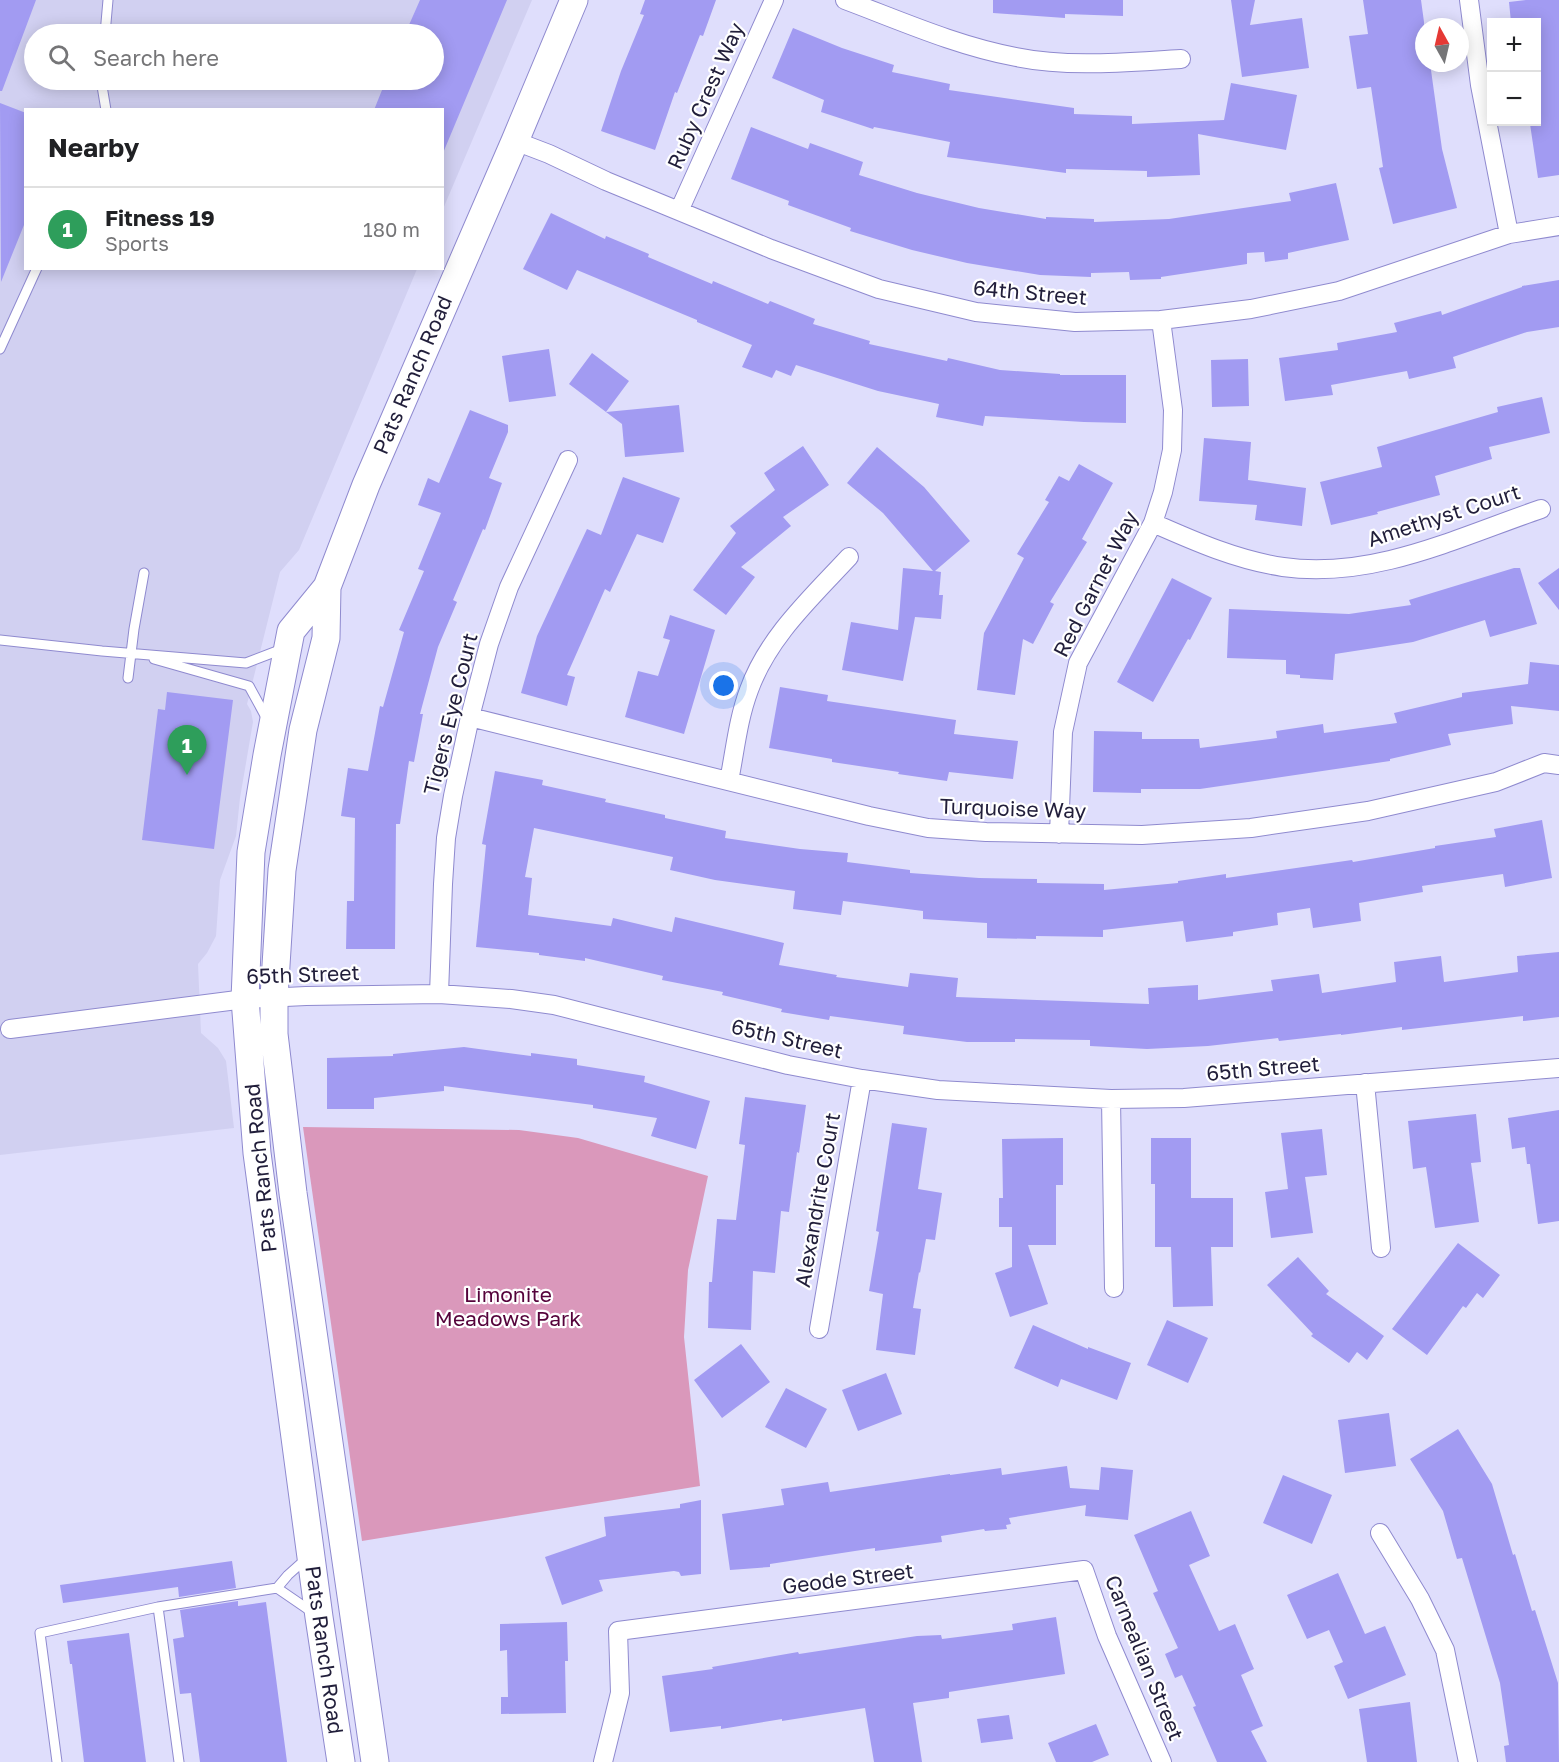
<!DOCTYPE html>
<html lang="en">
<head>
<meta charset="utf-8">
<style>
  :root { --surface:#fff; --page:#f6f6f6; --text:#202124; --muted:#757577; --line:#e0e0e0; --accent:#747011 }
  body { margin:0; font-family:"Golos Text",sans-serif; background:var(--page); color:var(--text) }
  .controls { position:absolute; right:18px; top:18px; display:grid; overflow:hidden; border-radius:0px; box-shadow:0 3px 15px #0003 }
  .controls button { width:54px; height:54px; display:grid; place-items:center; padding:0; border:0; border-bottom:2px solid var(--line); background:var(--surface); color:var(--text); font:30px sans-serif }
  .compass { position:absolute; left:1415px; top:18px; width:54px; height:54px; border-radius:50%; background:var(--surface); box-shadow:0 3px 15px #0003; rotate:352deg }
  .you { position:absolute; left:724px; top:686px; width:21px; height:21px; margin:-15px; border:4px solid #fff; border-radius:50%; background:#1a73e8; box-shadow:0 0 0 9px #1a73e833 }
  .badge { display:grid; place-items:center; width:39px; height:39px; border-radius:50%; background:var(--accent); color:#fff; font-size:20px; font-weight:700 }
  .pin { position:absolute; translate:-50% -50px; filter:drop-shadow(0 2px 3px #0008) }
  .pin::after { content:''; position:absolute; top:32px; width:21px; height:18px; background:inherit; clip-path:polygon(0 0,100% 0,50% 100%) }
  .list { margin:0; padding:0; list-style:none }
  h2 { display:flex; justify-content:space-between; align-items:center; height:78px; margin:0; padding:0 24px; font-size:26px }
  h2 small { font-size:20px; font-weight:400; color:var(--muted) }
  .list li { display:grid; grid-template-columns:39px 1fr auto; gap:18px; align-items:center; box-sizing:border-box; height:84px; padding:0 24px; border-top:2px solid var(--line) }
  .list b { display:block; font-size:22px; white-space:nowrap }
  .list p { margin:0; font-size:20px; white-space:nowrap; color:var(--muted) }
  .list em { font-size:20px; font-style:normal; color:var(--muted) }
  .icon { flex:none; width:33px; height:33px; fill:none; stroke:currentColor; stroke-width:2; stroke-linecap:round; stroke-linejoin:round }
  .map { position:relative; flex:none; width:1559px; height:1762px; overflow:hidden }
  .search { position:absolute; background:var(--surface); box-shadow:0 3px 15px #0003; left:24px; top:24px; width:420px; height:66px; display:flex; align-items:center; gap:15px; box-sizing:border-box; padding:0 21px; border-radius:33px; color:var(--muted); font-size:22px }
  .panel { position:absolute; background:var(--surface); box-shadow:0 3px 15px #0003; left:24px; top:108px; width:420px; height:162px; border-radius:0px }
  .map>svg:first-child { display:block }
  .built { fill:#d1d0f1; fill-rule:evenodd }
  .green { fill:#da98bb }
  .building { fill:#a29bf2 }
  .lines { fill:none; stroke-linecap:round; stroke-linejoin:round }
  .lane-casing { stroke:#8f8acf; stroke-width:11 }
  .street-casing { stroke:#8f8acf; stroke-width:20 }
  .secondary-casing { stroke:#8f8acf; stroke-width:29 }
  .lane { stroke:#fff; stroke-width:9 }
  .street { stroke:#fff; stroke-width:18 }
  .secondary { stroke:#fff; stroke-width:27 }
  .labels { text-anchor:middle; stroke-width:4.5; stroke-linejoin:round; paint-order:stroke }
  .street-label { font-size:21px; fill:#211e3a; stroke:#fff }
  .park-label { font-size:21px; fill:#55033b; stroke:#fff }
</style>
</head>
<body>
<div class="map">
<svg width="1559" height="1762" viewBox="0 0 1559 1762">
  <rect width="100%" height="100%" fill="#dfdefc"/>
  <path class="built" d="M 0,0 L 532,0 L 443,209 L 442,110 L 26,110 L 26,268 L 417,269 L 299,550 L 280,572 L 247,704 L 251,711 L 253,722 L 240,798 L 236,836 L 220,880 L 216,936 L 207,953 L 198,964 L 201,1033 L 218,1048 L 226,1061 L 234,1128 L 0,1155 ZM 34,34 L 434,34 L 434,80 L 34,80 Z"/>
  <path class="green" d="M 303,1127 L 519,1130 L 578,1138 L 708,1176 L 688,1270 L 684,1337 L 700,1486 L 362,1541 Z"/>
  <path class="building" d="M 0,0 L 36,0 L 2,91 L 0,91 Z
    M 420,0 L 507,0 L 443,153 L 442,110 L 374,110 L 386,80 L 434,80 L 434,34 L 405,34 Z
    M 645,0 L 716,0 L 703,36 L 700,35 L 677,93 L 675,92 L 655,150 L 601,131 L 621,71 L 644,15 L 640,14 Z
    M 993,0 L 1123,0 L 1123,16 L 1065,14 L 1065,18 L 993,13 Z
    M 1231,0 L 1255,0 L 1250,25 L 1302,18 L 1309,68 L 1242,77 Z
    M 1363,0 L 1421,0 L 1424,22 L 1424,63 L 1430,63 L 1442,149 L 1457,208 L 1393,224 L 1379,168 L 1383,167 L 1371,87 L 1357,89 L 1349,36 L 1368,34 Z
    M 1526,0 L 1559,0 L 1559,175 L 1538,178 L 1530,124 L 1536,123 L 1536,22 L 1511,22 L 1509,2 Z
    M 793,28 L 842,48 L 894,65 L 892,72 L 950,84 L 949,90 L 1074,108 L 1074,114 L 1132,116 L 1132,124 L 1224,120 L 1231,83 L 1297,95 L 1286,150 L 1198,134 L 1200,175 L 1147,177 L 1147,171 L 1066,169 L 1066,173 L 947,157 L 950,142 L 874,127 L 873,129 L 821,112 L 824,100 L 772,78 Z
    M 0,103 L 26,113 L 26,220 L 1,282 Z
    M 751,127 L 808,149 L 810,143 L 863,162 L 859,175 L 917,193 L 979,208 L 1046,219 L 1046,217 L 1094,219 L 1094,222 L 1169,219 L 1291,201 L 1289,193 L 1336,183 L 1349,240 L 1288,253 L 1288,259 L 1265,262 L 1264,252 L 1247,253 L 1247,264 L 1161,277 L 1161,279 L 1130,280 L 1129,272 L 1091,273 L 1091,277 L 1040,275 L 967,263 L 912,250 L 850,231 L 851,228 L 788,205 L 789,201 L 731,179 Z
    M 551,213 L 605,239 L 606,236 L 649,254 L 648,257 L 712,284 L 713,281 L 768,304 L 770,301 L 815,319 L 813,324 L 870,341 L 869,344 L 947,361 L 948,358 L 1000,370 L 1060,374 L 1060,375 L 1126,375 L 1126,423 L 1084,422 L 985,416 L 983,426 L 936,417 L 939,404 L 878,391 L 796,365 L 791,376 L 776,370 L 772,378 L 742,367 L 752,345 L 697,322 L 697,320 L 577,270 L 567,290 L 523,269 Z
    M 1559,280 L 1559,327 L 1527,332 L 1453,357 L 1456,368 L 1409,379 L 1407,371 L 1331,385 L 1333,395 L 1285,401 L 1279,358 L 1338,350 L 1337,343 L 1397,332 L 1394,323 L 1441,311 L 1442,315 L 1522,287 L 1522,286 Z
    M 549,349 L 556,396 L 509,402 L 502,356 Z
    M 592,353 L 629,381 L 606,412 L 569,384 Z
    M 1248,359 L 1249,406 L 1212,407 L 1211,360 Z
    M 1542,397 L 1550,433 L 1489,447 L 1492,459 L 1435,476 L 1440,495 L 1377,512 L 1378,514 L 1331,525 L 1320,482 L 1382,467 L 1377,447 L 1498,412 L 1497,407 Z
    M 679,405 L 684,452 L 625,457 L 622,424 L 606,412 Z
    M 470,410 L 508,425 L 508,432 L 489,478 L 502,483 L 485,530 L 483,529 L 453,600 L 457,602 L 438,647 L 420,714 L 423,714 L 414,762 L 409,761 L 400,824 L 396,824 L 395,949 L 346,949 L 347,901 L 354,901 L 355,818 L 341,816 L 348,768 L 368,771 L 380,706 L 383,707 L 404,632 L 399,630 L 424,571 L 418,569 L 441,513 L 418,505 L 428,478 L 439,483 Z
    M 1204,438 L 1251,442 L 1248,480 L 1306,488 L 1302,526 L 1255,520 L 1257,505 L 1199,501 Z
    M 803,446 L 829,485 L 783,517 L 791,526 L 741,567 L 755,577 L 726,615 L 693,590 L 736,533 L 730,526 L 775,490 L 764,473 Z
    M 877,447 L 924,487 L 970,541 L 935,571 L 941,572 L 939,595 L 943,595 L 941,619 L 915,617 L 903,681 L 842,670 L 851,622 L 898,630 L 903,568 L 933,571 L 883,513 L 847,483 Z
    M 1079,464 L 1113,483 L 1082,539 L 1087,542 L 1050,602 L 1054,604 L 1033,644 L 1023,639 L 1015,695 L 977,690 L 984,633 L 1024,558 L 1017,554 L 1049,502 L 1045,500 L 1059,476 L 1069,481 Z
    M 623,477 L 680,498 L 663,543 L 637,534 L 610,592 L 605,589 L 567,675 L 575,677 L 567,706 L 521,693 L 537,636 L 563,580 L 587,529 L 601,535 Z
    M 1514,568 L 1520,568 L 1537,624 L 1490,637 L 1485,620 L 1413,642 L 1335,654 L 1333,680 L 1300,678 L 1300,675 L 1286,674 L 1286,660 L 1227,658 L 1229,609 L 1349,614 L 1411,605 L 1409,600 Z
    M 1559,568 L 1559,610 L 1538,583 Z
    M 1172,578 L 1212,598 L 1190,640 L 1188,639 L 1153,702 L 1117,682 Z
    M 670,615 L 715,630 L 684,734 L 625,717 L 638,671 L 658,676 L 670,640 L 663,638 Z
    M 1530,662 L 1559,665 L 1559,711 L 1511,706 L 1513,724 L 1448,734 L 1451,745 L 1390,759 L 1390,761 L 1200,789 L 1141,789 L 1141,793 L 1093,792 L 1094,731 L 1142,732 L 1142,739 L 1199,739 L 1200,748 L 1277,738 L 1276,731 L 1323,724 L 1324,733 L 1397,723 L 1394,713 L 1462,697 L 1462,693 L 1528,684 Z
    M 780,687 L 828,695 L 827,701 L 956,720 L 954,734 L 1018,741 L 1013,779 L 949,772 L 947,781 L 898,774 L 899,772 L 832,762 L 832,759 L 769,748 Z
    M 167,692 L 233,700 L 214,849 L 142,840 L 158,709 L 165,710 Z
    M 495,771 L 543,780 L 542,785 L 606,799 L 605,802 L 665,815 L 665,818 L 726,831 L 725,838 L 800,849 L 848,853 L 847,862 L 910,870 L 910,873 L 979,878 L 1037,879 L 1037,883 L 1104,884 L 1104,890 L 1178,883 L 1178,881 L 1226,874 L 1226,878 L 1352,860 L 1353,862 L 1435,848 L 1435,846 L 1496,837 L 1494,829 L 1542,820 L 1552,878 L 1505,887 L 1503,874 L 1422,886 L 1423,892 L 1359,903 L 1361,921 L 1313,928 L 1310,908 L 1277,913 L 1278,925 L 1233,932 L 1233,936 L 1186,942 L 1183,921 L 1103,930 L 1103,937 L 1036,936 L 1036,939 L 987,938 L 987,923 L 923,919 L 923,911 L 843,901 L 841,915 L 793,909 L 795,891 L 715,880 L 670,870 L 673,857 L 534,828 L 525,877 L 532,878 L 528,915 L 611,926 L 613,918 L 672,932 L 675,917 L 784,943 L 779,965 L 837,975 L 836,977 L 908,987 L 910,973 L 958,978 L 956,997 L 1149,1004 L 1148,988 L 1198,985 L 1198,1000 L 1273,991 L 1271,980 L 1319,974 L 1322,993 L 1396,982 L 1394,962 L 1441,956 L 1444,982 L 1518,972 L 1517,956 L 1559,952 L 1559,1017 L 1523,1021 L 1523,1016 L 1402,1030 L 1402,1027 L 1341,1035 L 1341,1034 L 1279,1041 L 1278,1038 L 1208,1046 L 1147,1049 L 1090,1046 L 1090,1040 L 1015,1039 L 1015,1042 L 967,1042 L 903,1034 L 904,1026 L 830,1016 L 829,1020 L 781,1012 L 782,1009 L 722,995 L 723,992 L 662,980 L 663,976 L 585,958 L 585,961 L 539,955 L 539,953 L 476,947 L 486,845 L 482,844 Z
    M 464,1047 L 531,1056 L 531,1053 L 577,1059 L 577,1065 L 645,1076 L 644,1082 L 710,1101 L 696,1149 L 651,1136 L 657,1118 L 593,1108 L 593,1105 L 444,1086 L 444,1091 L 374,1098 L 374,1109 L 327,1109 L 327,1058 L 393,1056 L 393,1054 Z
    M 745,1097 L 806,1105 L 799,1153 L 797,1152 L 789,1212 L 781,1211 L 775,1273 L 753,1271 L 751,1330 L 708,1328 L 709,1282 L 712,1282 L 717,1219 L 736,1220 L 745,1145 L 739,1144 Z
    M 1559,1110 L 1559,1221 L 1538,1224 L 1530,1164 L 1527,1164 L 1525,1147 L 1512,1149 L 1508,1118 Z
    M 1476,1114 L 1481,1162 L 1471,1163 L 1479,1222 L 1435,1228 L 1426,1167 L 1413,1169 L 1408,1121 Z
    M 892,1123 L 927,1128 L 918,1189 L 942,1193 L 935,1240 L 926,1239 L 920,1273 L 919,1272 L 913,1308 L 921,1309 L 915,1355 L 876,1350 L 883,1294 L 869,1291 L 879,1232 L 876,1231 Z
    M 1322,1129 L 1327,1175 L 1305,1177 L 1313,1233 L 1271,1238 L 1265,1192 L 1288,1189 L 1281,1133 Z
    M 1063,1138 L 1063,1185 L 1056,1185 L 1056,1245 L 1028,1245 L 1048,1304 L 1010,1317 L 995,1273 L 1012,1267 L 1012,1227 L 999,1227 L 999,1198 L 1003,1198 L 1002,1139 Z
    M 1151,1138 L 1191,1138 L 1191,1198 L 1233,1198 L 1233,1247 L 1211,1247 L 1213,1306 L 1173,1307 L 1171,1247 L 1155,1247 L 1155,1184 L 1151,1184 Z
    M 1458,1243 L 1500,1275 L 1483,1298 L 1477,1293 L 1466,1308 L 1463,1306 L 1427,1355 L 1392,1329 Z
    M 1298,1257 L 1329,1291 L 1326,1294 L 1384,1336 L 1367,1360 L 1357,1352 L 1349,1363 L 1311,1336 L 1313,1334 L 1267,1285 Z
    M 1167,1320 L 1208,1338 L 1188,1383 L 1147,1365 Z
    M 1033,1325 L 1088,1349 L 1088,1347 L 1131,1363 L 1117,1400 L 1061,1379 L 1058,1387 L 1014,1368 Z
    M 741,1344 L 770,1382 L 722,1418 L 694,1380 Z
    M 886,1373 L 902,1414 L 858,1431 L 842,1390 Z
    M 786,1388 L 827,1409 L 806,1448 L 765,1427 Z
    M 1389,1413 L 1396,1466 L 1345,1473 L 1338,1420 Z
    M 1458,1429 L 1492,1484 L 1513,1555 L 1515,1554 L 1532,1611 L 1535,1610 L 1558,1683 L 1559,1762 L 1506,1762 L 1504,1746 L 1509,1745 L 1500,1683 L 1462,1558 L 1457,1559 L 1443,1511 L 1410,1459 Z
    M 1067,1466 L 1070,1488 L 1099,1490 L 1101,1467 L 1133,1470 L 1128,1520 L 1085,1516 L 1086,1505 L 1009,1518 L 1011,1524 L 1006,1525 L 1007,1529 L 985,1531 L 984,1529 L 941,1536 L 942,1542 L 875,1551 L 875,1548 L 868,1549 L 770,1564 L 770,1567 L 730,1570 L 722,1514 L 784,1505 L 781,1489 L 828,1482 L 830,1492 L 950,1474 L 950,1475 L 1001,1468 L 1002,1475 Z
    M 1283,1475 L 1332,1495 L 1312,1544 L 1263,1523 Z
    M 701,1500 L 701,1574 L 681,1576 L 679,1572 L 674,1571 L 599,1580 L 603,1591 L 562,1605 L 545,1557 L 606,1536 L 604,1517 L 680,1508 L 680,1504 Z
    M 1191,1511 L 1210,1556 L 1189,1565 L 1219,1631 L 1235,1624 L 1254,1669 L 1241,1675 L 1263,1726 L 1251,1731 L 1267,1762 L 1217,1762 L 1193,1707 L 1196,1706 L 1182,1675 L 1175,1678 L 1165,1654 L 1178,1648 L 1153,1593 L 1158,1591 L 1134,1535 Z
    M 232,1561 L 236,1588 L 179,1597 L 178,1587 L 63,1603 L 60,1585 Z
    M 1338,1573 L 1365,1634 L 1385,1626 L 1406,1675 L 1348,1699 L 1334,1666 L 1343,1662 L 1329,1630 L 1307,1639 L 1287,1595 Z
    M 238,1601 L 238,1606 L 266,1602 L 287,1762 L 200,1762 L 191,1693 L 180,1694 L 173,1639 L 184,1637 L 180,1610 Z
    M 1056,1617 L 1065,1674 L 949,1692 L 949,1698 L 913,1703 L 922,1762 L 874,1762 L 865,1708 L 782,1721 L 782,1719 L 721,1729 L 721,1726 L 670,1732 L 662,1676 L 713,1669 L 712,1667 L 798,1652 L 799,1654 L 917,1636 L 941,1635 L 942,1639 L 1013,1630 L 1012,1624 Z
    M 567,1622 L 568,1661 L 565,1661 L 566,1713 L 501,1714 L 501,1697 L 508,1697 L 507,1650 L 500,1651 L 500,1624 Z
    M 129,1633 L 146,1762 L 84,1762 L 72,1664 L 70,1664 L 67,1641 Z
    M 1410,1702 L 1417,1762 L 1367,1762 L 1359,1709 Z
    M 1009,1715 L 1013,1739 L 981,1743 L 977,1719 Z
    M 1096,1724 L 1109,1755 L 1092,1762 L 1056,1762 L 1048,1743 Z"/>
  <g class="lines">
    <defs>
      <path id="lane" d="M 105,34 L 108,0
        M 101,80 L 106,110
        M 0,349 L 37,268
        M 0,640 L 102,651 L 246,663 L 285,648
        M 154,659 L 249,686 L 267,719
        M 128,678 L 134,629 L 144,573
        M 277,1588 L 288,1575 L 307,1558
        M 158,1607 L 179,1762
        M 57,1762 L 40,1633 L 158,1607 L 277,1588 L 312,1612"/>
      <path id="street" d="M 845,0 C 901,21 957,46 1016,57 C 1070,68 1127,62 1181,59
        M 1469,0 L 1480,85 L 1509,234
        M 515,141 L 549,154 L 606,181 L 771,249 L 879,289 L 976,312 L 1075,322 L 1161,320 L 1251,309 L 1339,291 L 1509,234 L 1559,226
        M 679,211 L 774,0
        M 1153,523 C 1196,542 1237,560 1283,567 C 1372,580 1459,537 1541,509
        M 470,717 L 869,816 L 928,828 L 986,832 L 1142,835 L 1251,828 L 1368,811 L 1496,782 L 1544,763 L 1559,765
        M 729,781 C 735,751 738,719 749,690 C 768,637 811,598 849,557
        M 1059,834 L 1063,732 L 1078,663 L 1153,523 L 1163,492 L 1172,450 L 1173,410 L 1161,320
        M 439,994 L 443,884 L 446,838 L 453,796 L 470,717 L 489,644 L 509,587 L 568,460
        M 10,1029 L 245,999 L 306,996 L 439,994 L 511,999 L 554,1005 L 788,1065 L 862,1079 L 938,1090 L 1111,1099 L 1184,1098 L 1559,1068
        M 1365,1083 L 1381,1248
        M 1111,1099 L 1114,1288
        M 819,1329 L 862,1079
        M 1380,1533 L 1420,1599 L 1445,1650 L 1468,1762
        M 603,1762 L 620,1693 L 618,1631 L 1084,1570 L 1107,1636 L 1162,1762"/>
      <path id="secondary" d="M 327,587 L 291,631 L 267,755 L 251,852 L 245,999 L 257,1153 L 319,1617 L 341,1762
        M 375,1762 L 293,1193 L 274,1034 L 274,997 L 282,870 L 303,730 L 326,638 L 327,587 L 366,485 L 515,141 L 574,0"/>
    </defs>
    <use href="#lane" class="lane-casing"/>
    <use href="#street" class="street-casing"/>
    <use href="#secondary" class="secondary-casing"/>
    <use href="#lane" class="lane"/>
    <use href="#street" class="street"/>
    <use href="#secondary" class="secondary"/>
  </g>
  <g class="labels">
    <g class="street-label">
      <text transform="translate(706 96) rotate(-66)" y="7">Ruby Crest Way</text>
      <text transform="translate(1030 293) rotate(5)" y="7">64th Street</text>
      <text transform="translate(413 375) rotate(-67)" y="7">Pats Ranch Road</text>
      <text transform="translate(1444 516) rotate(-18)" y="7">Amethyst Court</text>
      <text transform="translate(1096 584) rotate(-63)" y="7">Red Garnet Way</text>
      <text transform="translate(451 714) rotate(-76)" y="7">Tigers Eye Court</text>
      <text transform="translate(1013 809) rotate(2)" y="7">Turquoise Way</text>
      <text transform="translate(303 975) rotate(-2)" y="7">65th Street</text>
      <text transform="translate(787 1039) rotate(13)" y="7">65th Street</text>
      <text transform="translate(1263 1069) rotate(-5)" y="7">65th Street</text>
      <text transform="translate(261 1168) rotate(-96)" y="7">Pats Ranch Road</text>
      <text transform="translate(818 1200) rotate(-80)" y="7">Alexandrite Court</text>
      <text transform="translate(848 1579) rotate(-7)" y="7">Geode Street</text>
      <text transform="translate(324 1650) rotate(82)" y="7">Pats Ranch Road</text>
      <text transform="translate(1144 1658) rotate(68)" y="7">Carnealian Street</text>
    </g>
    <g class="park-label">
      <text x="508" y="1302">Limonite<tspan x="508" dy="24">Meadows Park</tspan></text>
    </g>
  </g>
</svg>
<div class="controls">
<button>+</button>
<button>−</button>
</div>
<svg class="compass" viewBox="-18 -18 36 36"><path d="M0-13l5 13h-10z" fill="#e53935"/><path d="M0 13l5-13h-10z" fill="#757577"/></svg>
<div class="you"></div>
<div class="pin badge" style="left:187px;top:775px;background:#2e9e5b">1</div>
<div class="search"><svg class="icon" aria-label="search" viewBox="0 0 24 24"><circle cx="10" cy="10" r="6"/><path d="M15 15l6 6"/></svg>Search here</div>
<section class="panel">
<h2>Nearby<small></small></h2>
<ul class="list">
<li><span class="badge" style="background:#2e9e5b">1</span><div><b>Fitness 19</b><p>Sports</p></div><em>180 m</em></li>
</ul>
</section>
</div>
</body>
</html>
